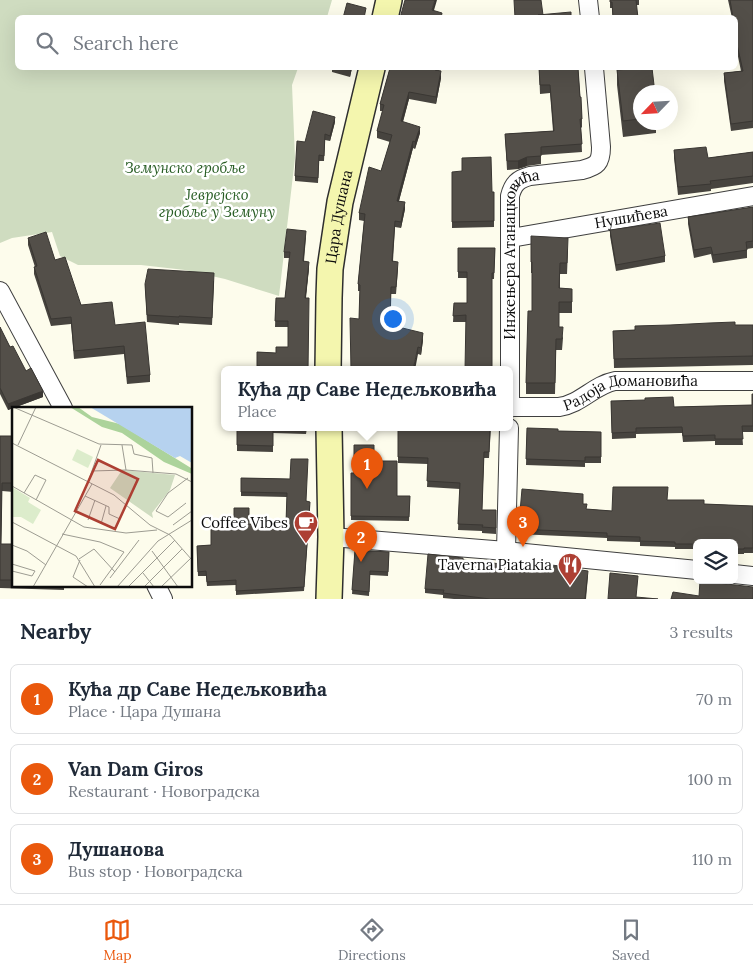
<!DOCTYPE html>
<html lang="en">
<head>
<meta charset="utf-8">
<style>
  :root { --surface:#fff; --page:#f2f2f3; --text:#1f2937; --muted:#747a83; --line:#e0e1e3; --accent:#ea580c }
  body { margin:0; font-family:Lora,serif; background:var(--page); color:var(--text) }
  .controls { position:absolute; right:15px; bottom:15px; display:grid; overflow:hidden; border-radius:8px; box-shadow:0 5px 20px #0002 }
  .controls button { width:45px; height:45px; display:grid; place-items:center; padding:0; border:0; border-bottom:1px solid var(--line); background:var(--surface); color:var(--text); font:25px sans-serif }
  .compass { position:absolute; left:633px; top:85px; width:45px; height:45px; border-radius:50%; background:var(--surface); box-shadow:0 5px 20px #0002; rotate:245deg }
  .you { position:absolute; left:392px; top:318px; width:18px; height:18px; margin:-12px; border:4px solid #fff; border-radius:50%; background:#1a73e8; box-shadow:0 0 0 8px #1a73e833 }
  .badge { display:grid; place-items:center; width:32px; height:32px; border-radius:50%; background:var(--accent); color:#fff; font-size:16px; font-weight:700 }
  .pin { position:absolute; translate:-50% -41px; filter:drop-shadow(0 1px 2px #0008) }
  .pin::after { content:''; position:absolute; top:26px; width:18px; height:15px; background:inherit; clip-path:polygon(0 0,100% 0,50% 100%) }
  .popup { position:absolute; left:221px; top:366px; width:292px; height:65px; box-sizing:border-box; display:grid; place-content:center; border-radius:8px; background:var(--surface); filter:drop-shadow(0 1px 4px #0005); font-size:16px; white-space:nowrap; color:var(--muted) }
  .popup b { font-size:19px; color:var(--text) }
  .popup::after { content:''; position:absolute; left:50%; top:100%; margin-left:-10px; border:10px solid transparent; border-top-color:var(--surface) }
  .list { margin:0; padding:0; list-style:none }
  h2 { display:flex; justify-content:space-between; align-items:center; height:65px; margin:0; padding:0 20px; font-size:21px }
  h2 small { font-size:16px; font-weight:400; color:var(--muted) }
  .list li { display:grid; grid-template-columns:32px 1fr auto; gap:15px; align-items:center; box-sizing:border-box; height:70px; margin:0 10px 10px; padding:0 10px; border:1px solid var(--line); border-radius:8px }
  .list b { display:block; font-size:19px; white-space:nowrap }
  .list p { margin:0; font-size:16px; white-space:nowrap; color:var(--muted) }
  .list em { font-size:16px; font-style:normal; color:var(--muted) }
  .icon { flex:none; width:28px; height:28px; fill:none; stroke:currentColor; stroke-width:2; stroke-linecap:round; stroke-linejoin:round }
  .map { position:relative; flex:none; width:753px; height:599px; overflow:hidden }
  .search { position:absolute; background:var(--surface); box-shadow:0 5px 20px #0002; left:15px; right:15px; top:15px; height:55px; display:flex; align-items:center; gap:12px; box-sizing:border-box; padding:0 18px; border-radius:8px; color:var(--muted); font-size:19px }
  .sheet { height:305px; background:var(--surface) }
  nav { display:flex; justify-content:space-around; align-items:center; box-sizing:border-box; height:70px; border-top:1px solid var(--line); background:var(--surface); font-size:14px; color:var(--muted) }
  nav a { display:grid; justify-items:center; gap:2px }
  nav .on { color:var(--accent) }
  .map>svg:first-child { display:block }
  .cemetery { fill:#cfdcc0 }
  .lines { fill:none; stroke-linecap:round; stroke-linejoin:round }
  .street-casing { stroke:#3f3f3f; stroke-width:20 }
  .secondary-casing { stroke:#2e2e2e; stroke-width:28 }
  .street { stroke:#fff; stroke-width:18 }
  .secondary { stroke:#f4f6ae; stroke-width:25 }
  .wall { fill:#47443f }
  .shaded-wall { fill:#3a3733 }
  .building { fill:#534f49; stroke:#3a3733 }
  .labels { text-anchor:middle; stroke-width:5; stroke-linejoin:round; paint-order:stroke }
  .park-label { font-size:15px; font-style:italic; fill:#275c23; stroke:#fff }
  .street-label { font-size:15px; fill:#0c0c0c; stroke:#fff }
  .poi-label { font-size:15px; fill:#0c0c0c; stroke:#fff; text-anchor:end }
  .inset-road { fill:none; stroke:#9d9c92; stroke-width:1 }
  .view { fill:#ad3f33; fill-opacity:0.15; stroke:#ad3f33; stroke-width:2.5 }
  .inset-edge { fill:none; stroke:#0c0c0c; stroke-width:2.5 }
</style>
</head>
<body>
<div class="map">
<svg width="753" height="599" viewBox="0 0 753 599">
  <rect width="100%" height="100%" fill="#fdfcec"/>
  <path class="cemetery" d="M 0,0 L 332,0 L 327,17 L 18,18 L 18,68 L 298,68 L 292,85 L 295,158 L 279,296 L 225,279 L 185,270 L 141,265 L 78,265 L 60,256 L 52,232 L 12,238 L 0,243 Z"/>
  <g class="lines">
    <defs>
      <g id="street">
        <path d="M 588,0 L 590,18"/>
        <path id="s1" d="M 511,238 L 753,196"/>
        <path d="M 0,291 L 63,408"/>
        <path id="s2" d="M 510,407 L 559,407 C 581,404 594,385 615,381 L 753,381"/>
        <path id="s3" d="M 510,408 L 510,196 C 513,184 518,179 530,176 L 582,170 C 597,166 601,163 601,147 L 594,68"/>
        <path d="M 331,537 L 506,551 L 697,570"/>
        <path d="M 506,551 L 509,428"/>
        <path d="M 734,574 L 753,576"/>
        <path d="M 156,585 L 163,599"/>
      </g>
      <g id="secondary">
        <path d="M 385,18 L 389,0"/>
        <path id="s4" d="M 328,370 L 329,298 L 330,269 L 340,202 L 372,68"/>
        <path d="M 329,599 L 331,537 L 329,428"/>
      </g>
    </defs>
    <use href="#street" class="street-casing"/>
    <use href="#secondary" class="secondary-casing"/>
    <use href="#street" class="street"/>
    <use href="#secondary" class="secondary"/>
  </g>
  <path class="wall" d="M 610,0 L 639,0 L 639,5 L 636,5 L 638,18 L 613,18 L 612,8 L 610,8 Z
    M 728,0 L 753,0 L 753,128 L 731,131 L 724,81 L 724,73 L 741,71 L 736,47 L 736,18 L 732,18 Z
    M 332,68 L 352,68 L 350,77 L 332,72 Z
    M 390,68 L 438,68 L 437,70 L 441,78 L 436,104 L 409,99 L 403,122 L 420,133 L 415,149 L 413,148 L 399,201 L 405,209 L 401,228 L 395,227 L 393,261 L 398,269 L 396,294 L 391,294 L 390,325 L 423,340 L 421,355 L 418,354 L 359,319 L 360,291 L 358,291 L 358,284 L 364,221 L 359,220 L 359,213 L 381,171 L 390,142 L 377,138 L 377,131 L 383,111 L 380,111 L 380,104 Z
    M 539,68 L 578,68 L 582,119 L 582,127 L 581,128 L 582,152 L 541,155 L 541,164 L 527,166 L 518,169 L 507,170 L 505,134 L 553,131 L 550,93 L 540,94 Z
    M 617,70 L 654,85 L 654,92 L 640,92 L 640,122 L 656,122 L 656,133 L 623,137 L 617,85 Z
    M 335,122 L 330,141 L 325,140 L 324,161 L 319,161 L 318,183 L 295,181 L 295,176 L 305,142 Z
    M 674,150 L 708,158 L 753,152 L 753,183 L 711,189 L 711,191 L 678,195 L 674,158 Z
    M 452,172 L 492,192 L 494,192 L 494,227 L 452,228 Z
    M 753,207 L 753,248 L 747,249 L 747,258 L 713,263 L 711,254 L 694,258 L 688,224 L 688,217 Z
    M 610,230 L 665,256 L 665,262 L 616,271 L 610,236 Z
    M 306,237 L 304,261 L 309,268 L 306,298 L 308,370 L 257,370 L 257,352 L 276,353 L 288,347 L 288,327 L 275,327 L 276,298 L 285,298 L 290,258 L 284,258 L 284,252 Z
    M 28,238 L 55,260 L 81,305 L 115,325 L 150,375 L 150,382 L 127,384 L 124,354 L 74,359 L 71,324 L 51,326 L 34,274 L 34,267 L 35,267 L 28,245 Z
    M 458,248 L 495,248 L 494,279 L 492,279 L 466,322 L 453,322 L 454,303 L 467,303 L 467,278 L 458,278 Z
    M 568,249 L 567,274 L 560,274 L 560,288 L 572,289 L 572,313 L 559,313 L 559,327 L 563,338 L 562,350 L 556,350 L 555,394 L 526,394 L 526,383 L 532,311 L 532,273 L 531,273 L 531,262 Z
    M 214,281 L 212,325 L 179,323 L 179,325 L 147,322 L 145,284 Z
    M 735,325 L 753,325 L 753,365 L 614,368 L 613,331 Z
    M 0,327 L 10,347 L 43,397 L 8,410 L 0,394 Z
    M 753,394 L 753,432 L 742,432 L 743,445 L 715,445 L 715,441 L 683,442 L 682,433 L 636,434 L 636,438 L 612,439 L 611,401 L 674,407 L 752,405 Z
    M 241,428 L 307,428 L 306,434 L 273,433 L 273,452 L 237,451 L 237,430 L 241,430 Z
    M 398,428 L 491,428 L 489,458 L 484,458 L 482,510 L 496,510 L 496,534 L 482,533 L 482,531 L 458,530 L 460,489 L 427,487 L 428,464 L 398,463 Z
    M 527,428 L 558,431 L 601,432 L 601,463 L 585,463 L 585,467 L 526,465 Z
    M 0,436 L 14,436 L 14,492 L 2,491 L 1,544 L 14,544 L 14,585 L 64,585 L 64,590 L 0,588 Z
    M 374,461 L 397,496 L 410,496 L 409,521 L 351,520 L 351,473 L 354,473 Z
    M 241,478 L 290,479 L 310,506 L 304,591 L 236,595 L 236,585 L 207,586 L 206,576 L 198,576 L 197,546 L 211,545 L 234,528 L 249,524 L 274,524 L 286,523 L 287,497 L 241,496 Z
    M 668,500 L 704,504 L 753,506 L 753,553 L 744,553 L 744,554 L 734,554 L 734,543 L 697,543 L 697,549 L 675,549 L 675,547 L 640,546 L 640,542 L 607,541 L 607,538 L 517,534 L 517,512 L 583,504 L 586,509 L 612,511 Z
    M 355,550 L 389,552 L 388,576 L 370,575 L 369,596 L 352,594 Z
    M 463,560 L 588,576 L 586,599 L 454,599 L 443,598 L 443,595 L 425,593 L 425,589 Z"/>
  <path class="shaded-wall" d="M 435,0 L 437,0 L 432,17 L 432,10 Z
    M 350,68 L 352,68 L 350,77 Z
    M 441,71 L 441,78 L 436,104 L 436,97 Z
    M 409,92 L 409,99 L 401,128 L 401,121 Z
    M 335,117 L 335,122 L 330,141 L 330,136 Z
    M 420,127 L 420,133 L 415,149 L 415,142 Z
    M 413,141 L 413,148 L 397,208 L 397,201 Z
    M 527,157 L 527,166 L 518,169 L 518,161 Z
    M 405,202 L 405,209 L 401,228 L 401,222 Z
    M 309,262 L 309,268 L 305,304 L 305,298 Z
    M 423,333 L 423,340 L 421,355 L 421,348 Z
    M 418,347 L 418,354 L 415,370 L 413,370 Z
    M 43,391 L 43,397 L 8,410 L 8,404 Z"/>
  <path class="building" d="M 405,0 L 435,0 L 432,10 L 442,13 L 441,18 L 400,18 Z
    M 514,0 L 541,0 L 543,15 L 538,15 L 538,17 L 515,18 Z
    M 610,0 L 636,0 L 638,18 L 613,18 L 612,2 L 610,2 Z
    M 730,0 L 753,0 L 753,121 L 731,124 L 724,73 L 743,71 L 736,40 L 736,18 L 733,18 Z
    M 347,3 L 366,8 L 364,18 L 343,18 Z
    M 571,12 L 571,18 L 538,18 L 538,15 Z
    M 390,68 L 436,68 L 435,70 L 441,71 L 436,97 L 409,92 L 401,121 L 420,127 L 415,142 L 413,141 L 397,201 L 405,202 L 401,222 L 395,221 L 392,261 L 398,262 L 396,287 L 391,287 L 390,325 L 423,333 L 421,348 L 418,347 L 413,370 L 351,370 L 350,318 L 359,319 L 360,285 L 358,284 L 365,214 L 359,213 L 369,167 L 381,171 L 392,135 L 377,131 L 384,105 L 380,104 Z
    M 539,68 L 578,68 L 580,97 L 581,97 L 582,119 L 580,119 L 582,144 L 541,147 L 541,156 L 527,157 L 518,161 L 507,161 L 505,134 L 554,131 L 550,85 L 540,85 Z
    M 643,68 L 652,68 L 654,85 L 653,86 L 654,92 L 640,92 L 640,119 L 623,121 L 617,70 Z
    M 313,111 L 335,117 L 330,136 L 325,134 L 324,156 L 319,155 L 318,178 L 295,176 L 297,141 L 305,142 Z
    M 706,147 L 708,158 L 753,152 L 753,176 L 710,181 L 711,184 L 678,187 L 674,150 Z
    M 491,157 L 492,192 L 494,192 L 494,221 L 452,222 L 452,172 L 462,171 L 462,158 Z
    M 753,207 L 753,241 L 746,242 L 747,250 L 713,255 L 711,247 L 694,250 L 688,217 Z
    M 660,223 L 665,256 L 616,265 L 610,230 Z
    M 287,229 L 306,231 L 303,261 L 309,262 L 305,298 L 309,298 L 308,370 L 260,370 L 260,366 L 257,366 L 257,352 L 276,353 L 276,347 L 288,347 L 288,321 L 275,321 L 276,298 L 285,298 L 290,252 L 284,252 Z
    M 46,232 L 55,260 L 65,257 L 81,305 L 112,302 L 115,325 L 145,322 L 150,375 L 127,377 L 124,346 L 74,351 L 71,317 L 51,319 L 34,267 L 37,266 L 28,238 Z
    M 531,236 L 568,238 L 567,263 L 560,263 L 559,288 L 572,289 L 572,302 L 559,302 L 559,327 L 563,327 L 562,339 L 556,339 L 555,383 L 526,383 L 528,311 L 532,311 L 532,262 L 531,262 Z
    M 458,248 L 495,248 L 494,273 L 492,273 L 492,370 L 465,370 L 466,315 L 453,316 L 454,303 L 467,303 L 467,272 L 458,272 Z
    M 148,269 L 214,273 L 212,318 L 179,316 L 179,317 L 147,315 L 145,284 Z
    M 735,322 L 735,325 L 753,325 L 753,356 L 614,359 L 613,331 L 635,330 L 635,326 L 670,325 L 709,323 Z
    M 0,327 L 10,347 L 13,346 L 26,371 L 31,368 L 43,391 L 8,404 L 0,388 Z
    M 752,394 L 753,394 L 753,426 L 742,426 L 743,439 L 715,439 L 715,435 L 683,436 L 682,427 L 636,428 L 636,432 L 612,433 L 611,401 L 645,400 L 645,398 L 673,397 L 674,407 L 752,405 Z
    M 241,428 L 273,428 L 273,446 L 237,445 L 237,430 L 241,430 Z
    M 398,428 L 490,428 L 489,452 L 484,452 L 482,510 L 496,510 L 496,528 L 482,527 L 483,525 L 458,524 L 460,483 L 427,481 L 428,458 L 398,457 Z
    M 527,428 L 558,429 L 558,431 L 601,432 L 601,457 L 585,457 L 585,461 L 526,459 Z
    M 0,436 L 14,436 L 14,483 L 2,483 L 1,544 L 14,544 L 14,580 L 0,580 Z
    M 354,445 L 374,445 L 374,461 L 397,461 L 397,496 L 410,496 L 409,517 L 351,516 L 351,473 L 354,473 Z
    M 291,459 L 308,459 L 306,501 L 310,502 L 304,587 L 236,591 L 236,580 L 207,582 L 206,571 L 198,572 L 197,546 L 211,545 L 211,528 L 234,528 L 234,508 L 249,508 L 249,524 L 274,524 L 274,523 L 286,523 L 287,493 L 241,492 L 241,478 L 290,479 Z
    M 613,487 L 668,487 L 667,500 L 704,500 L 704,504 L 753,506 L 753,548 L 744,548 L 744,549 L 734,549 L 734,543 L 697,543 L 697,544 L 675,544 L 675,542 L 640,541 L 640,537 L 607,536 L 607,533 L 517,529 L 517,512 L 520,512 L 522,489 L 583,494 L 583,504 L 587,504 L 586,509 L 612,511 Z
    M 355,550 L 389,552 L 388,572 L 370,571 L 369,592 L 352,590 Z
    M 428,554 L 463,558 L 463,560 L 502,564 L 502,561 L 555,566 L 588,571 L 585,599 L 490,599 L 443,593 L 444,590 L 425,589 Z
    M 610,573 L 638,576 L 636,597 L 658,599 L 608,599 Z
    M 700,581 L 753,587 L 753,599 L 671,599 L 673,592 L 699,596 Z"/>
  <defs>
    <symbol id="cafe-pin" viewBox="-11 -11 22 30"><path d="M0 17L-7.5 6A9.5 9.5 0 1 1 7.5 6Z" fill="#ad3f33" stroke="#fff"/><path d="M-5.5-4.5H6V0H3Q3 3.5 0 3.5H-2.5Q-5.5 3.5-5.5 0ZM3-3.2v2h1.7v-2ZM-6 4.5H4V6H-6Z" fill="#fff"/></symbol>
    <symbol id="restaurant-pin" viewBox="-11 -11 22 30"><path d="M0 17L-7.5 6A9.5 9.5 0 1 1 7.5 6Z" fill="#ad3f33" stroke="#fff"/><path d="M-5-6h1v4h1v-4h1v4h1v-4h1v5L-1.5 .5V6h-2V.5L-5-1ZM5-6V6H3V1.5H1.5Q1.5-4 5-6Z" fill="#fff"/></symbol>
  </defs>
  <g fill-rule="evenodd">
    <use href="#cafe-pin" x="292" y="509" width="28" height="38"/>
    <use href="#restaurant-pin" x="556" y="551" width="28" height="38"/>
  </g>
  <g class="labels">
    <g class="park-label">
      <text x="185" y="173">Земунско гробље</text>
      <text x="217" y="200">Јеврејско<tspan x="217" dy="17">гробље у Земуну</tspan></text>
    </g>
    <g class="street-label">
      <text dy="5" stroke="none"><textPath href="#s4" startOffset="154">Цара Душана</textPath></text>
      <text dy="5" stroke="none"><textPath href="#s1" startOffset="122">Нушићева</textPath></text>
      <text dy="5" stroke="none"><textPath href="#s3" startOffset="160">Инжењера Атанацковића</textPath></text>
      <text dy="5" stroke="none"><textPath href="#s2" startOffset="124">Радоја Домановића</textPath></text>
    </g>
    <g class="poi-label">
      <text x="288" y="528">Coffee Vibes</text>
      <text x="552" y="570">Taverna Piatakia</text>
    </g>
  </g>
  <g transform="translate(12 407)">
    <rect width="180" height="180" fill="#fdfcec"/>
    <path d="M 58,0 L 66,0 L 80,10 L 108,17 L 179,61 L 180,67 L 152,55 L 110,26 L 90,20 Z" fill="#acd39b"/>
    <path d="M 110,63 L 163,68 L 158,83 L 140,106 L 141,111 L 98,81 Z" fill="#cfdcc0"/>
    <path d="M 65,42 L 81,50 L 76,61 L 60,53 ZM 0,80 L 18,91 L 16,95 L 29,103 L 21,117 L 9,110 L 0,110 Z" fill="#dceccb"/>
    <path d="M 78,0 L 180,0 L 180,56 L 168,49 L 163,51 Z" fill="#b6d2ef"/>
    <path class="inset-road" d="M 1,0 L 87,37 L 120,38 L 122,47 L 140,51 L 141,66M 0,36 L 102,88 L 138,118 L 158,128 L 180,153M 6,38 L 24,0M 110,38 L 114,63M 80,64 L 114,63 L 164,67 L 180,75M 76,75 L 89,38M 0,79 L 72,120 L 114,126 L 145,123M 12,86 L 23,68 L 34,73 L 24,93M 73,89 L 97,100 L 97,107 L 108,112M 174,96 L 156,110 L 144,104 L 156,86 L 176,71M 76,113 L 83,93M 0,115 L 64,149 L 83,180M 89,117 L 94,99M 161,118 L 180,104M 50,127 L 88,135 L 112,145M 0,138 L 15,144 L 34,158M 140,144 L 166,180M 67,152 L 82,142 L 103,165M 68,153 L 61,170 L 76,180M 0,157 L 23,164 L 20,169 L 0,164M 131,166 L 142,180M 98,171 L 127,133M 88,178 L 112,145M 21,180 L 80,77M 105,180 L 146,134 L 180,113M 116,180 L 163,133M 132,180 L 170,142M 149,180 L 179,151"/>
    <path class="view" d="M 86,53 L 126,72 L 103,122 L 63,104 Z"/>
    <rect width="180" height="180" class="inset-edge"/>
  </g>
</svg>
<div class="controls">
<button><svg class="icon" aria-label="layers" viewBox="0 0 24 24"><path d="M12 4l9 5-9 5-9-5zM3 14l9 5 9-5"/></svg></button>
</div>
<svg class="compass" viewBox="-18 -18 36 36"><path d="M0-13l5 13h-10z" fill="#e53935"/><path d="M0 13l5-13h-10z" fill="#747a83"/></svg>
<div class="you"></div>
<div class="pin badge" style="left:367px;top:489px">1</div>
<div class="popup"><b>Кућа др Саве Недељковића</b>Place</div>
<div class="pin badge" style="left:361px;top:562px">2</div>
<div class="pin badge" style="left:523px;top:547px">3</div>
<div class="search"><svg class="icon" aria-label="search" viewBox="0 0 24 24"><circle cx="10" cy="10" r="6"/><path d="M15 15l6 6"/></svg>Search here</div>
</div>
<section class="sheet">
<h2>Nearby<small>3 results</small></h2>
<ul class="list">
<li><span class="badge">1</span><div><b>Кућа др Саве Недељковића</b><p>Place · Цара Душана</p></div><em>70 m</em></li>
<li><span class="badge">2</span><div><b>Van Dam Giros</b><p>Restaurant · Новоградска</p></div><em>100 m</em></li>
<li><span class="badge">3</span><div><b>Душанова</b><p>Bus stop · Новоградска</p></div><em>110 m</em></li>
</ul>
</section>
<nav>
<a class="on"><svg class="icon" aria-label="map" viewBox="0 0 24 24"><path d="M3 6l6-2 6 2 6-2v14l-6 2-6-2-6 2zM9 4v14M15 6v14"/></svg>Map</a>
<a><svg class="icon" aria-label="directions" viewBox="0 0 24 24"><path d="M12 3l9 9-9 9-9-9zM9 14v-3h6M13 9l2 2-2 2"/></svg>Directions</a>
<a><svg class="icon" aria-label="saved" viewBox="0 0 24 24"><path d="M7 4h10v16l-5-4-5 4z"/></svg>Saved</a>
</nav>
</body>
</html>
